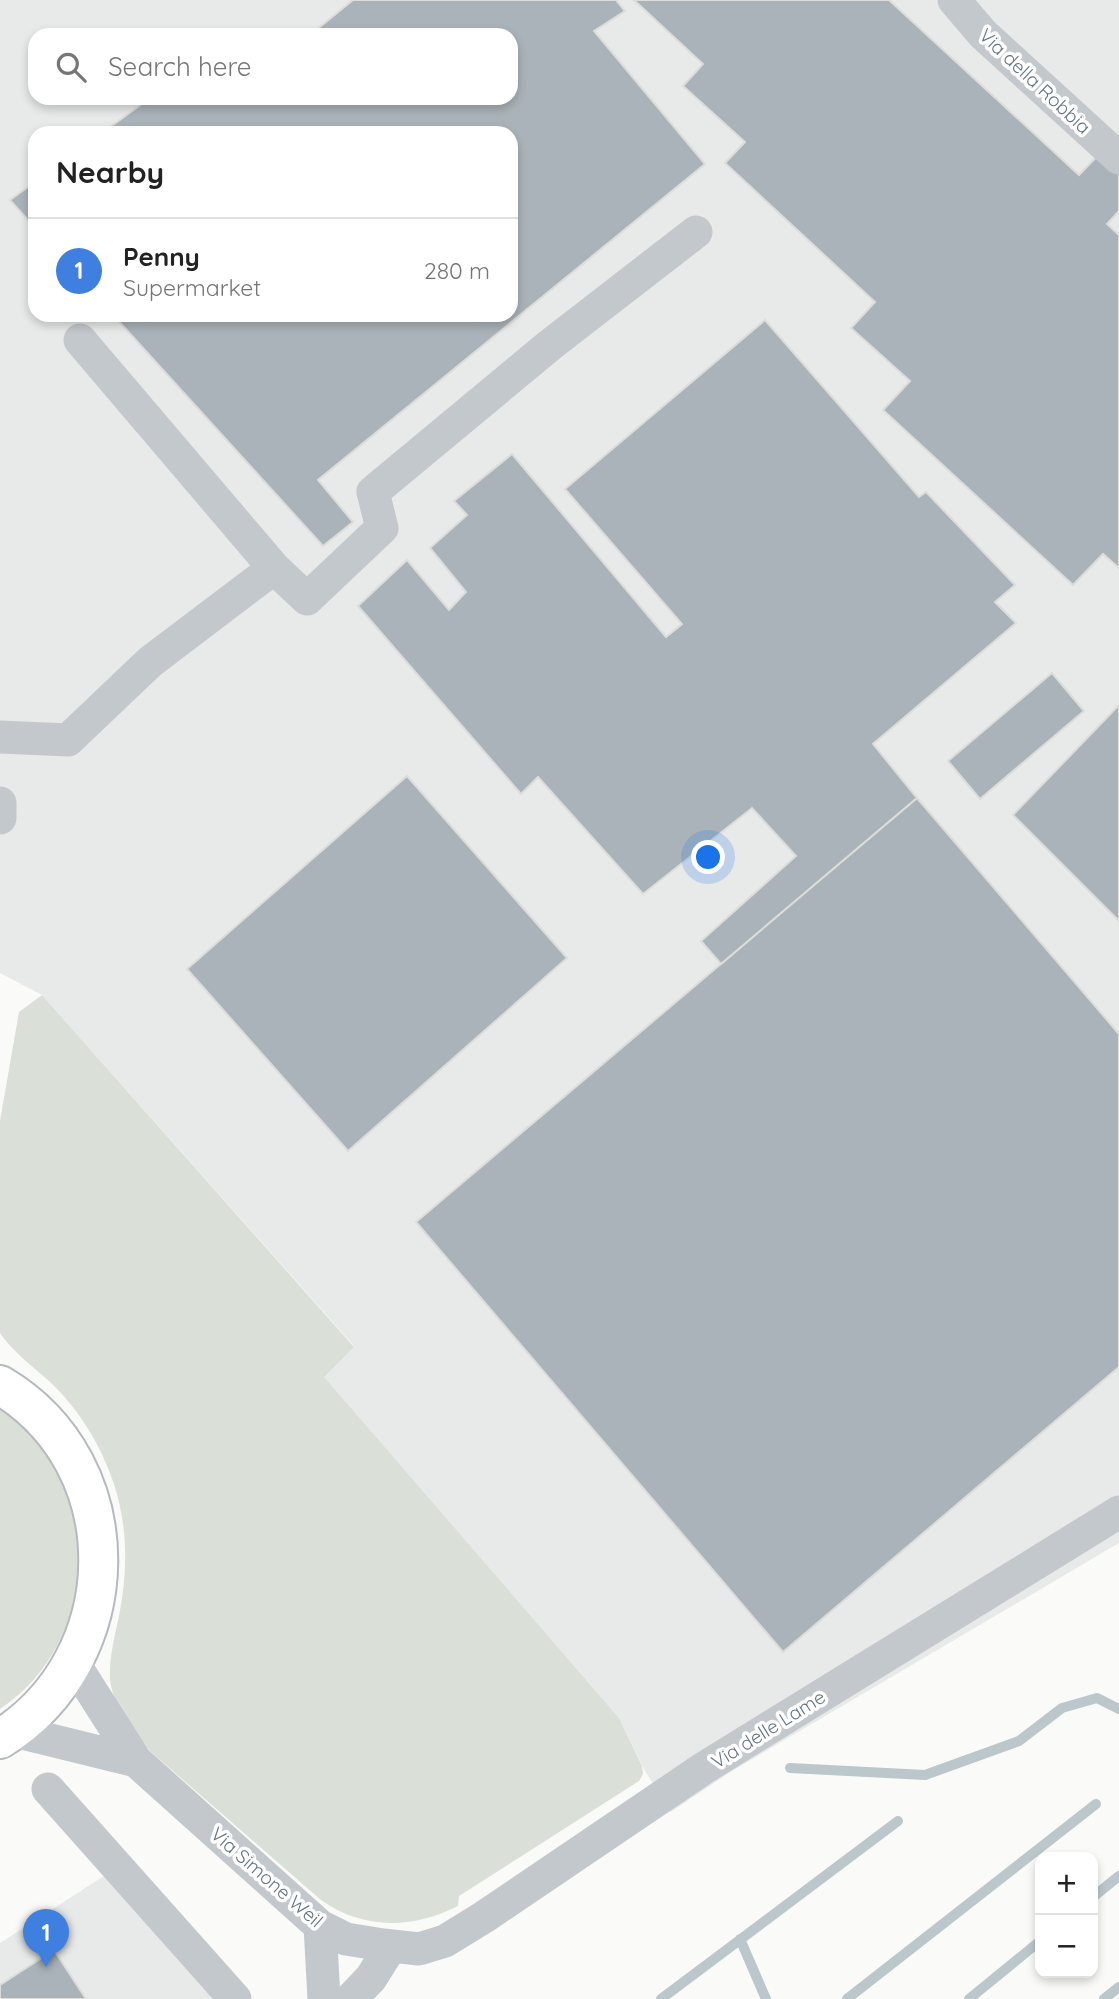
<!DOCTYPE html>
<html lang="en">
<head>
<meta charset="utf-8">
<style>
  :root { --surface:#fff; --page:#f6f6f6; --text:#222; --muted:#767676; --line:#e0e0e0; --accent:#0b8043 }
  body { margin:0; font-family:Quicksand,sans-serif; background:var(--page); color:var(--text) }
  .controls { position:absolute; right:21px; bottom:21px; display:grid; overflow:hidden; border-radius:14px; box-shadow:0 4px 10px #0003 }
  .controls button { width:63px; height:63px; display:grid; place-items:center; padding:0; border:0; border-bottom:2px solid var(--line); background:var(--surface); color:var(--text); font:35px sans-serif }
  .you { position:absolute; left:709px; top:858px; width:24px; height:24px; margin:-18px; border:5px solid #fff; border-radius:50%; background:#1a73e8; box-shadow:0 0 0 10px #1a73e833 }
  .badge { display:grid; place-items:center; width:46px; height:46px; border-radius:50%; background:var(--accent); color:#fff; font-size:23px; font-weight:700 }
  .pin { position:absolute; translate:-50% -58px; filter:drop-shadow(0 2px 4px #0008) }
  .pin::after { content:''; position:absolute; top:37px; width:24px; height:21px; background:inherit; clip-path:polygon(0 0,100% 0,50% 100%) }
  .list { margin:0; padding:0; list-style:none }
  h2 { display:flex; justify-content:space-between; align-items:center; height:91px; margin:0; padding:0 28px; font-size:30px }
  h2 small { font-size:23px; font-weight:400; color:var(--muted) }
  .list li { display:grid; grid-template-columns:46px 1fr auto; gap:21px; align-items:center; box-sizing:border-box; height:105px; padding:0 28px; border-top:2px solid var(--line) }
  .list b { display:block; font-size:26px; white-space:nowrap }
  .list p { margin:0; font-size:23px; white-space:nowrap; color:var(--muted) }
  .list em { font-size:23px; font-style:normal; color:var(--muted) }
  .icon { flex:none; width:38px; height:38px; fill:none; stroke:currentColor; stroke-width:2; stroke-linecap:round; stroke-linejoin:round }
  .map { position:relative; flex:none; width:1119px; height:1999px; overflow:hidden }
  .search { position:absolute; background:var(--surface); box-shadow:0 4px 10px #0003; left:28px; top:28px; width:490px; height:77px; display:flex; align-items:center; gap:18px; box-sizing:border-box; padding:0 24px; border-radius:21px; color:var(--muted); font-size:26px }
  .panel { position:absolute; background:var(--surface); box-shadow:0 4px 10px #0003; left:28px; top:126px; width:490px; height:196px; border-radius:21px }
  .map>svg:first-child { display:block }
  .built { fill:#e8e9e9; fill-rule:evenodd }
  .green { fill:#dadfd7 }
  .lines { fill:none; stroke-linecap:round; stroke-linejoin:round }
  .stream { stroke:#bbc7cb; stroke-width:10 }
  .building { fill:#aab3b9; stroke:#dcdcda; stroke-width:2 }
  .major-casing { stroke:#b5babe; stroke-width:42 }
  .minor { stroke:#c3c8cc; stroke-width:33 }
  .major { stroke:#fff; stroke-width:38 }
  .labels { text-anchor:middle; stroke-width:7; stroke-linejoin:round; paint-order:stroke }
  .street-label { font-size:19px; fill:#657683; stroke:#fff }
</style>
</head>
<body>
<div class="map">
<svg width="1119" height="1999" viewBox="0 0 1119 1999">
  <rect width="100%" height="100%" fill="#fafaf8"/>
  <path class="built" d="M 0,0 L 1119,0 L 1119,1543 L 732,1771 L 671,1812 L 645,1771 L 619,1718 L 323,1377 L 354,1346 L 42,995 L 0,973 ZM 35,35 L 511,35 L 511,98 L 35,98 ZM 35,133 L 511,133 L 511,315 L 35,315 Z
    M 107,1874 L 216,1999 L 0,1999 L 0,1943 Z"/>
  <path class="green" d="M 42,995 L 354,1347 L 324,1377 L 619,1718 L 642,1766 L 643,1774 L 639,1781 L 459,1896 L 458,1906 C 413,1929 363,1930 321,1900 L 151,1752 C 136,1736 111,1701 110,1679 C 109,1657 115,1636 119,1616 C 128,1572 128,1527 114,1484 C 101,1445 79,1409 49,1381 C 31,1365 14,1353 0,1333 L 0,1121 L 19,1012 Z
    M 0,1403 C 22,1421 43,1442 57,1466 C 61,1474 63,1483 66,1491 C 70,1501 75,1511 77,1522 C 89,1592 61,1669 0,1709 Z"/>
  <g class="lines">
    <path class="stream" d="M 790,1768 L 925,1775 L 1019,1741 L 1062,1708 L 1097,1698 L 1119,1709
      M 1093,1897 L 1119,1876
      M 740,1939 L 766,1999
      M 661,1999 L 898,1821
      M 847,1999 L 1096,1804
      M 969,1999 L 1040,1941
      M 1104,1999 L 1119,1987"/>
  </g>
  <path class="building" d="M 353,0 L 616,0 L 625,11 L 594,31 L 705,164 L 318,480 L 353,522 L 323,546 L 113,315 L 511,315 L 511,133 L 102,133 L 150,98 L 511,98 L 511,35 L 310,35 Z
    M 634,0 L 889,0 L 1079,175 L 1104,149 L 1119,163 L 1119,211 L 1107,224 L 1119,235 L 1119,568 L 1103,554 L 1073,585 L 883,410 L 910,381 L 851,328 L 875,302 L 725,163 L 745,142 L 683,86 L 703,64 Z
    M 35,182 L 35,228 L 10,200 Z
    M 765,320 L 919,497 L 926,492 L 1015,585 L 995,602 L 1016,623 L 873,744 L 917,798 L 721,964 L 701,941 L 796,856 L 752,808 L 643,894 L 538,777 L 521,794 L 358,606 L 407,560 L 449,610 L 466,592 L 430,548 L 467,515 L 454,501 L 512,454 L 666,637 L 682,624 L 565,489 Z
    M 1052,673 L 1084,711 L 980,799 L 948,761 Z
    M 1119,705 L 1119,921 L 1013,815 Z
    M 407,776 L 567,958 L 348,1151 L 187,969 Z
    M 917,798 L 1119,1034 L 1119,1367 L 783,1652 L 416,1222 Z
    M 54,1950 L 86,1999 L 0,1999 L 0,1985 Z"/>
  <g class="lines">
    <defs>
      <path id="major" d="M 0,1385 C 133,1464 129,1659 0,1739"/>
    </defs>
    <use href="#major" class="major-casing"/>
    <path class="minor" d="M 954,0 L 983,34 L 1119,158
      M 80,340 L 274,568
      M 0,737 L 68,740 L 150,662 L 274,568 L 307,599 L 382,528 L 373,492 L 550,345 L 696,232
      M 0,803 L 0,818
      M 73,1662 L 136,1761 L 320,1926 L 346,1939 L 383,1945 L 419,1949 L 445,1941 L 484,1917 L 704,1768 L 1119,1512
      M 14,1731 L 136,1761
      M 48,1789 L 235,1999
      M 320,1926 L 324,1999
      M 351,1999 L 371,1978 L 391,1946"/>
    <use href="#major" class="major"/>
  </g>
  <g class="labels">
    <g class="street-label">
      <text transform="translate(1035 81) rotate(43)" y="7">Via della Robbia</text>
      <text transform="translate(768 1729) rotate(-32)" y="7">Via delle Lame</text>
      <text transform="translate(267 1877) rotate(41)" y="7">Via Simone Weil</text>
    </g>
  </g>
</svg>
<div class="controls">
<button>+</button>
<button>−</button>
</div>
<div class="you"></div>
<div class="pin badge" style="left:46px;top:1967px;background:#3f7fe0">1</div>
<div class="search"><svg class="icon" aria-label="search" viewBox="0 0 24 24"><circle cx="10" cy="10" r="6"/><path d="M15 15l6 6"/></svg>Search here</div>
<section class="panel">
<h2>Nearby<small></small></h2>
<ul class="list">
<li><span class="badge" style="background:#3f7fe0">1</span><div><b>Penny</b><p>Supermarket</p></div><em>280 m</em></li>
</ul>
</section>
</div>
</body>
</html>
